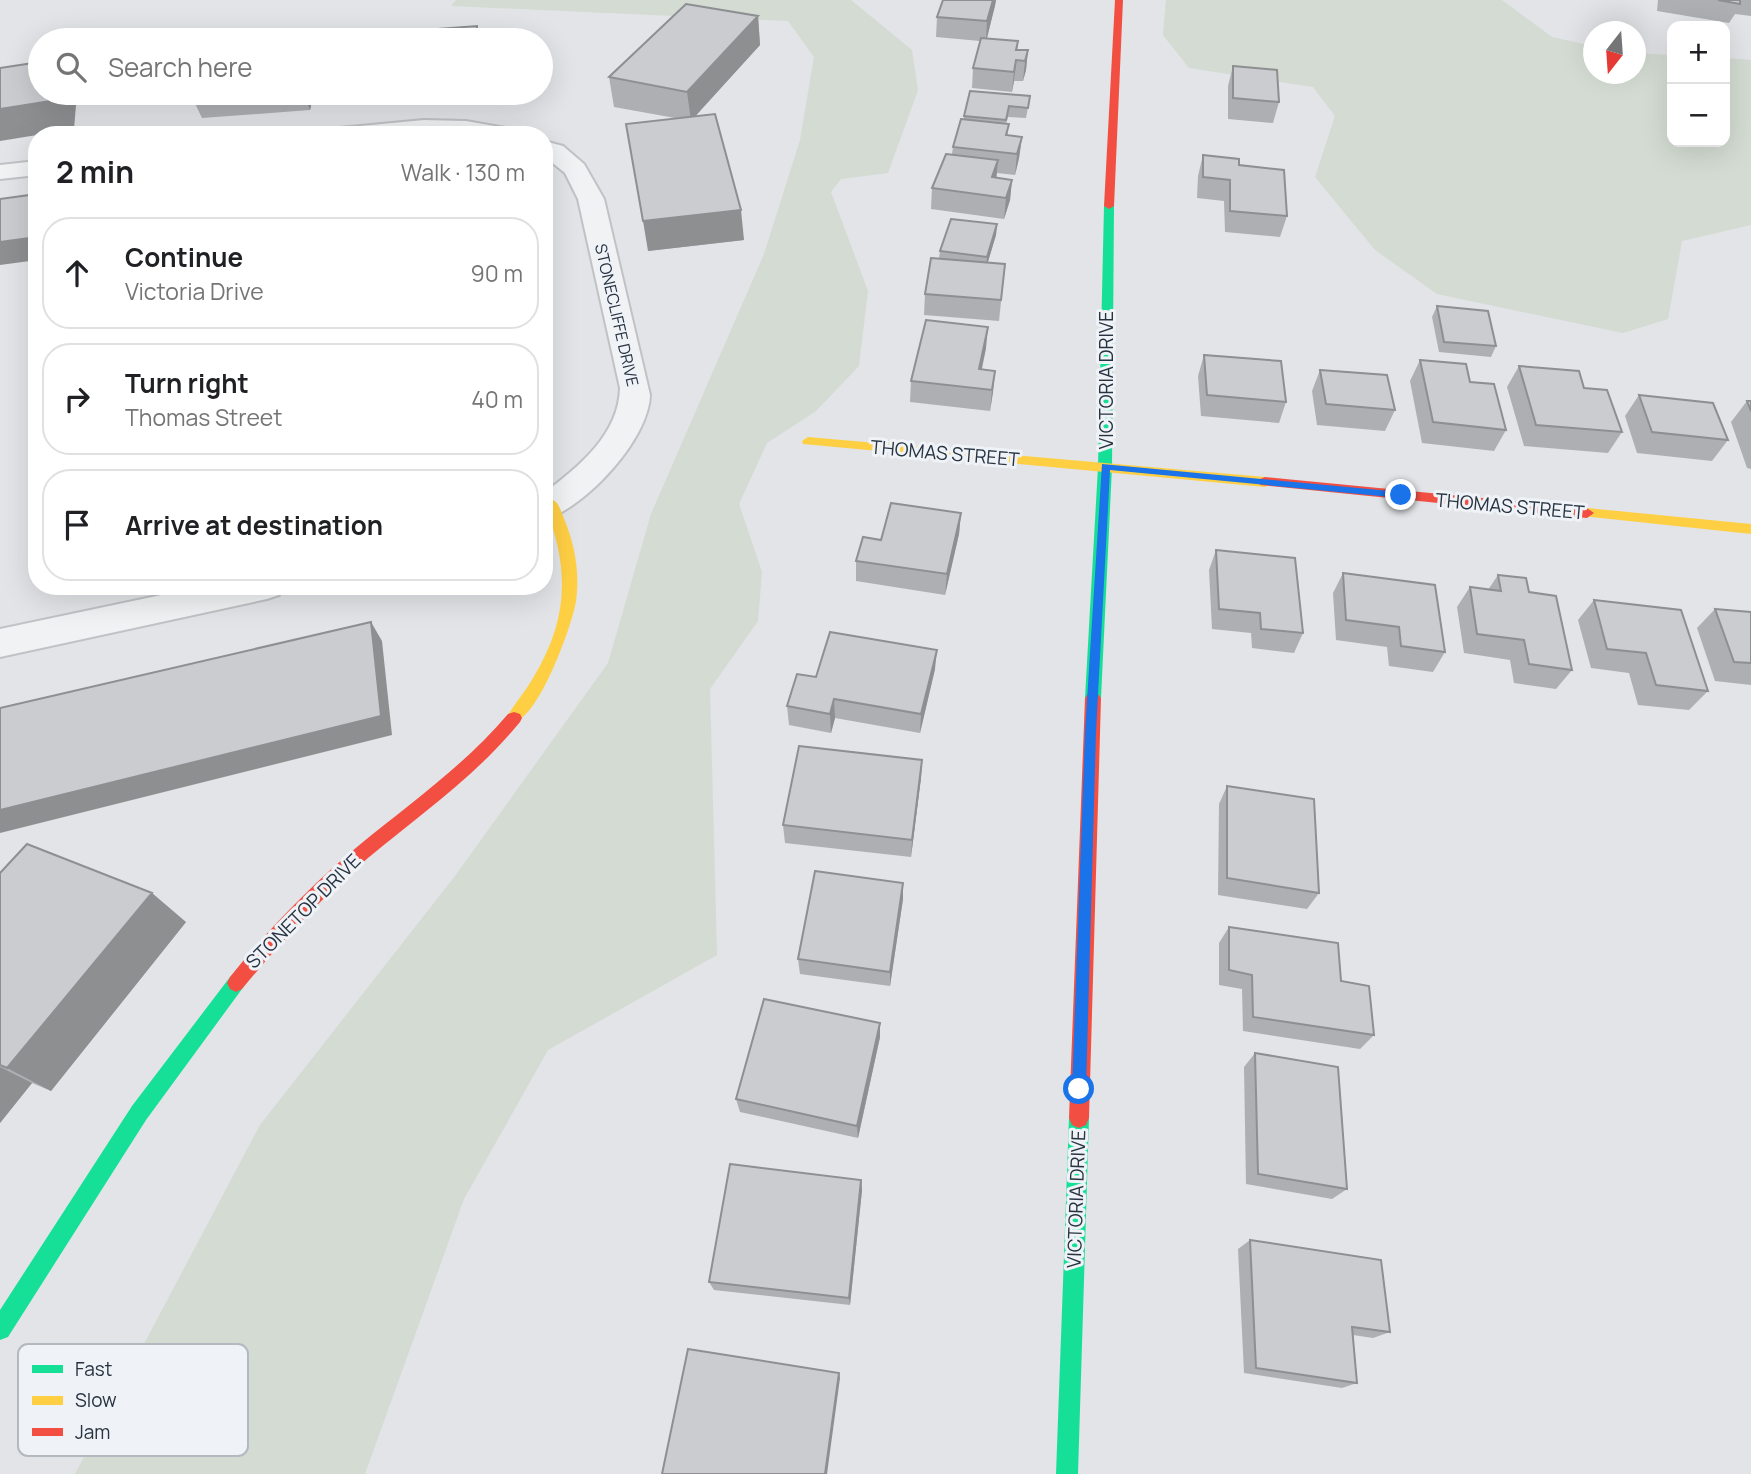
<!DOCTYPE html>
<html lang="en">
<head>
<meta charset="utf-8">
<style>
  :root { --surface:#fff; --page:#f6f6f6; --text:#202124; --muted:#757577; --line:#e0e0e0 }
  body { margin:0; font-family:Manrope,sans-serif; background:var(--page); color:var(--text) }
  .controls { position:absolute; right:21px; top:21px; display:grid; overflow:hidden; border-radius:14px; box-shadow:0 7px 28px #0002 }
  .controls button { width:63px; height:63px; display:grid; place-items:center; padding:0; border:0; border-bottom:2px solid var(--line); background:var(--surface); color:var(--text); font:35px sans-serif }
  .compass { position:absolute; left:1583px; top:21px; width:63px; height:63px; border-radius:50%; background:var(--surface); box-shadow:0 7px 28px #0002; rotate:197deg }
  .stop { position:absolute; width:21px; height:21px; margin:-16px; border:5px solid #1a73e8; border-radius:50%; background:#fff }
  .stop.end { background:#1a73e8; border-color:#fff; box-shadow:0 2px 7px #0008 }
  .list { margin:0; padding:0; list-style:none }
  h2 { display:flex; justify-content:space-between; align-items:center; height:91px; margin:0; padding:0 28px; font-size:30px }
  h2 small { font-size:23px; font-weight:400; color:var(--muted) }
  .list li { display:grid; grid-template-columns:46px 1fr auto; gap:21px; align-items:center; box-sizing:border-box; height:112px; margin:0 14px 14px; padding:0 14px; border:2px solid var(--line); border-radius:28px }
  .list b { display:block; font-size:26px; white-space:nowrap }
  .list p { margin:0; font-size:23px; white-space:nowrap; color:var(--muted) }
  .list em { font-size:23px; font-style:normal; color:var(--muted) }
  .icon { flex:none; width:38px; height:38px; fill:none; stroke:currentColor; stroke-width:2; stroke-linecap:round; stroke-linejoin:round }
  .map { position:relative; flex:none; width:1751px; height:1474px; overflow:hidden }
  .search { position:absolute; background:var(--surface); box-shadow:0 7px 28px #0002; left:28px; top:28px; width:525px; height:77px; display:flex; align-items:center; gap:18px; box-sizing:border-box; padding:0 24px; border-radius:38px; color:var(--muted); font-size:26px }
  .panel { position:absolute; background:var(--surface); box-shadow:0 7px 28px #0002; left:28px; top:126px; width:525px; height:469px; border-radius:28px }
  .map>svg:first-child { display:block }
  .green { fill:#d3dbd2 }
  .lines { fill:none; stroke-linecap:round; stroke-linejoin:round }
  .street-casing { stroke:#c0c2c5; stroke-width:4 }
  .street { fill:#f1f2f3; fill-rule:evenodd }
  .fast { fill:#16e098; fill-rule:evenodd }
  .slow { fill:#ffcf43; fill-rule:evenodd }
  .jam { fill:#f24e42; fill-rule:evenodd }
  .wall { fill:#aeafb2 }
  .shaded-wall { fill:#8d8f91 }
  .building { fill:#cacccf; stroke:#8d8f91; stroke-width:2 }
  .route { fill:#1a73e8 }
  .labels { text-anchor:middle; stroke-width:6; stroke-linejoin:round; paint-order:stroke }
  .far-street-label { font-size:16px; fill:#283341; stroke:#eff3f7 }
  .street-label { font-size:19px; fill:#283341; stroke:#eff3f7 }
  .key { fill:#eff3f7; stroke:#b3b9c0; stroke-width:2 }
  .key-label { font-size:19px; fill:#283341 }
</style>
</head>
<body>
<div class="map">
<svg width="1751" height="1474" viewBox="0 0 1751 1474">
  <rect width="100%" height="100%" fill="#e2e4e7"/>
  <path class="green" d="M 456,0 L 851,0 L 912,50 L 918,90 L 888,173 L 841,179 L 831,192 L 868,291 L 859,366 L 816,411 L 767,443 L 739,504 L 762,572 L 758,621 L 710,689 L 717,955 L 548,1050 L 464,1199 L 365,1474 L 75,1474 L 260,1125 L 455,876 L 608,663 L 651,514 L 764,254 L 800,140 L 814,57 L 788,21 L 451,6 Z
    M 1166,0 L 1502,0 L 1552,37 L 1593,46 L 1594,74 L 1636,74 L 1636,53 L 1672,55 L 1672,142 L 1725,142 L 1725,58 L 1751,60 L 1751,225 L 1682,241 L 1668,319 L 1623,333 L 1437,294 L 1375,250 L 1315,177 L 1335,116 L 1313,87 L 1189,68 L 1163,35 Z"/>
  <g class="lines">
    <defs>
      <path id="street" d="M 424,120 L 466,121 L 517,130 L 521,135 L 327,135 L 331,130 L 339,128 Z
        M 544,141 L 563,146 L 584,164 L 604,199 L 650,395 C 649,439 586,507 544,520 L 544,493 C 579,467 619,434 620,388 L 578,199 L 565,173 L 544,156 Z
        M 37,161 L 37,175 L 0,179 L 0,165 Z
        M 204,586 L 284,586 L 279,595 L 267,599 L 0,657 L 0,629 Z"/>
    </defs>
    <use href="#street" class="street-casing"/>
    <use href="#street" class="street"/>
    <path class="fast" d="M 1109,203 L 1114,206 L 1112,467 L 1101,698 L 1098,702 L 1088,702 L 1085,698 L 1098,467 L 1104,206 Z
      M 236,974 L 242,977 L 245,983 L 242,989 L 146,1120 L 8,1337 L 0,1340 L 0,1310 L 132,1106 L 230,977 Z
      M 1079,1108 L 1086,1111 L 1089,1118 L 1078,1474 L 1056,1474 L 1069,1118 L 1072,1111 Z"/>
    <path class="slow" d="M 808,437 L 1265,477 L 1272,482 L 1265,487 L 803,444 L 802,441 Z
      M 551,499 C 560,502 561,513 565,521 C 575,546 580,574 576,601 C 573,623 535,731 508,722 L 506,718 C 514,704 525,692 533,678 C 569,619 570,567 544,504 Z
      M 1587,508 L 1751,524 L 1751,534 L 1582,516 L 1580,513 L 1582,510 Z"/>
    <path class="jam" d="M 1115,0 L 1123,0 L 1114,206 L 1109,209 L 1104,206 Z
      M 1265,477 L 1587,508 L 1594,513 L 1587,518 L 1260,485 L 1260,479 Z
      M 1093,692 L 1098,694 L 1101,698 L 1089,1118 L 1086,1125 L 1079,1128 L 1072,1125 L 1069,1118 L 1085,698 L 1088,694 Z
      M 514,712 L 520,714 L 522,718 L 520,722 C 476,776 421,814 368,858 C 322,897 281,942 242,989 L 236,992 L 230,989 L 227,983 L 230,977 C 268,930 310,886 357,847 C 409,804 464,766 508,714 Z"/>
  </g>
  <path class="wall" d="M 943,0 L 996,0 L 987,39 L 1018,41 L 1017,50 L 1028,50 L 1026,70 L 1023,81 L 1014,81 L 1012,92 L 972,88 L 973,68 L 980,41 L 936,37 L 937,17 Z
    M 1658,0 L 1751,0 L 1751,16 L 1735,14 L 1729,23 L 1657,11 Z
    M 758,16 L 760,45 L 695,116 L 744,240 L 648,251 L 675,118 L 614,107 L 609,77 Z
    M 1233,66 L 1279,102 L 1273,123 L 1228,119 L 1228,86 Z
    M 190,93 L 425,93 L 312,102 L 310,110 L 202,118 Z
    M 1030,96 L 1026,118 L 1008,117 L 1006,124 L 1008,135 L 1022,137 L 1019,158 L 1015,175 L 997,173 L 996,178 L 1012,180 L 1010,200 L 1004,219 L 931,209 L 932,188 L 952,154 L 953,147 L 964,120 L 964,116 Z
    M 1203,155 L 1239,165 L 1287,216 L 1280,237 L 1225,232 L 1224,201 L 1197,198 L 1198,176 Z
    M 997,224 L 996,235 L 988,262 L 1005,264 L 999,321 L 924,315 L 925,294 L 939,258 L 940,251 Z
    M 1437,306 L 1496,346 L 1491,357 L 1439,352 L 1432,317 Z
    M 986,348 L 982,369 L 993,392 L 990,411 L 910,402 L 911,381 Z
    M 1204,355 L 1286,402 L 1279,423 L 1201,416 L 1198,376 Z
    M 1420,360 L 1470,382 L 1506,430 L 1494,451 L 1422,443 L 1410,381 Z
    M 1519,366 L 1584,388 L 1622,432 L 1608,453 L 1524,446 L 1507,387 Z
    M 1320,370 L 1395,410 L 1385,431 L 1317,425 L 1312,391 Z
    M 1639,395 L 1728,440 L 1712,461 L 1637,453 L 1625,416 Z
    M 1747,401 L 1751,401 L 1751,469 L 1747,468 L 1731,422 Z
    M 961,513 L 959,534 L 945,595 L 856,581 L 856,561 L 881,540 Z
    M 1216,550 L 1303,633 L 1294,653 L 1252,648 L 1251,633 L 1212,629 L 1209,570 Z
    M 1343,573 L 1445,652 L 1433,672 L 1389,666 L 1387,647 L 1336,640 L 1333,593 Z
    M 1498,575 L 1529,592 L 1572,670 L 1556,689 L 1514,683 L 1510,660 L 1464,653 L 1457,607 L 1470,587 L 1488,590 Z
    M 1594,600 L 1708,691 L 1689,710 L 1638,705 L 1629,673 L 1591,668 L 1578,620 Z
    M 1715,609 L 1751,612 L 1751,685 L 1715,681 L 1697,628 Z
    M 935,669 L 920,733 L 835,718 L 831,733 L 789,725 L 787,706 L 816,677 Z
    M 922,760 L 921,778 L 911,857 L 785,843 L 783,825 Z
    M 1227,786 L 1319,893 L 1307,909 L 1218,895 L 1219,804 Z
    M 0,873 L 186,922 L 51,1091 L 32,1083 L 0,1123 Z
    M 903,883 L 903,899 L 890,986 L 800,974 L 798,959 Z
    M 1229,927 L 1341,981 L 1374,1035 L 1360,1049 L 1243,1031 L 1242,989 L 1219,985 L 1219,943 Z
    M 880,1023 L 880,1037 L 858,1138 L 740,1112 L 736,1099 Z
    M 1255,1053 L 1347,1189 L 1332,1199 L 1246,1184 L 1244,1067 Z
    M 861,1180 L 862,1190 L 850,1305 L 714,1290 L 709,1282 Z
    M 1250,1240 L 1390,1332 L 1373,1338 L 1353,1335 L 1357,1383 L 1342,1388 L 1244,1373 L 1238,1249 Z"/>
  <path class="shaded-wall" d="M 993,0 L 996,0 L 995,6 L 986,41 L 987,21 Z
    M 758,16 L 760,45 L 691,121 L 687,92 Z
    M 477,26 L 481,40 L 476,40 Z
    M 1018,41 L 1014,81 L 1012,92 L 1016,50 Z
    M 1028,50 L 1026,70 L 1023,81 L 1025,61 Z
    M 58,93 L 77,93 L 74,129 L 0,141 L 0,109 Z
    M 303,93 L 309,93 L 312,102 L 310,110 Z
    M 1022,137 L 1019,158 L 1015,175 L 1017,154 Z
    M 998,160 L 996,181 L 990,198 L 992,177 Z
    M 1012,180 L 1010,200 L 1004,219 L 1006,198 Z
    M 741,210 L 744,240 L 648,251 L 643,221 Z
    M 997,224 L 996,235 L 986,268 L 987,257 Z
    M 37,237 L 37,260 L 0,265 L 0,242 Z
    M 988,327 L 986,348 L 977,390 L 979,369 Z
    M 995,371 L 993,392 L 990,411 L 992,390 Z
    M 961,513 L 959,534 L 945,595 L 947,574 Z
    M 371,622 L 382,641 L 392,735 L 0,833 L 0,810 Z
    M 937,650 L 935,669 L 920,733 L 921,714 Z
    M 834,699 L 835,718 L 831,733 L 830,714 Z
    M 922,760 L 921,778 L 911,857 L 912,840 Z
    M 903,883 L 903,899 L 890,986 L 890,972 Z
    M 152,893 L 186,922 L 51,1091 L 7,1068 Z
    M 880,1023 L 880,1037 L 858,1138 L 857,1126 Z
    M 0,1067 L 32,1083 L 0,1123 Z
    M 861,1180 L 862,1190 L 850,1305 L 849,1298 Z
    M 839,1373 L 840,1378 L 827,1474 L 825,1474 Z"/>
  <path class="building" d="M 943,0 L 993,0 L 987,21 L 937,17 Z
    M 1718,0 L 1740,0 L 1740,4 Z
    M 686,4 L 758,16 L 687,92 L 609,77 Z
    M 477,26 L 476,40 L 288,40 Z
    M 981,38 L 1018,41 L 1016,50 L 1028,50 L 1025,61 L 1016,60 L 1014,72 L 973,68 Z
    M 40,62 L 40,93 L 58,93 L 57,100 L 0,109 L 0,68 Z
    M 1233,66 L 1277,70 L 1279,102 L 1233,98 Z
    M 970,91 L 1030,96 L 1028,108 L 1009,106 L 1006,120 L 964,116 Z
    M 715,114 L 741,210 L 643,221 L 626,124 Z
    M 961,119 L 1009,124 L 1006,135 L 1022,137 L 1017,154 L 953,147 Z
    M 946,154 L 998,160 L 992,177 L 1012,180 L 1006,198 L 932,188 Z
    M 1203,155 L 1239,159 L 1239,165 L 1284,170 L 1287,216 L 1230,211 L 1230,180 L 1203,177 Z
    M 37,194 L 37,237 L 0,242 L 0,199 Z
    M 951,219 L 997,224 L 987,257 L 940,251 Z
    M 931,258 L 1005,264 L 1001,300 L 925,294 Z
    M 1437,306 L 1488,311 L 1496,346 L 1444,342 Z
    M 926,320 L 988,327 L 979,369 L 995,371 L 992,390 L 911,381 Z
    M 1204,355 L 1281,361 L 1286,402 L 1207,395 Z
    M 1420,360 L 1466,364 L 1470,382 L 1494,384 L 1506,430 L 1433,422 Z
    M 1519,366 L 1579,371 L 1584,388 L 1607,390 L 1622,432 L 1536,425 Z
    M 1320,370 L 1387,375 L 1395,410 L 1326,404 Z
    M 1639,395 L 1713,403 L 1728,440 L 1652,432 Z
    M 1747,401 L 1751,401 L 1751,411 Z
    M 891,503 L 961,513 L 947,574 L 856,561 L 863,537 L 881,540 Z
    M 1216,550 L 1295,558 L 1303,633 L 1261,629 L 1260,613 L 1219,609 Z
    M 1343,573 L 1435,585 L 1445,652 L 1401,646 L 1399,627 L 1346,620 Z
    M 1498,575 L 1526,578 L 1529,592 L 1556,596 L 1572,670 L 1529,664 L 1524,640 L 1477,634 L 1470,587 L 1501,591 Z
    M 1594,600 L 1681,610 L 1708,691 L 1656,685 L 1646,653 L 1607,649 Z
    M 1715,609 L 1751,612 L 1751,663 L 1734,662 Z
    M 371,622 L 381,716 L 0,810 L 0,708 Z
    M 830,632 L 937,650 L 921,714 L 834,699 L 830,714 L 787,706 L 797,674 L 816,677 Z
    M 799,746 L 922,760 L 912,840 L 783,825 Z
    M 1227,786 L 1314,799 L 1319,893 L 1227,878 Z
    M 27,844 L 152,893 L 7,1068 L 0,1065 L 0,873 Z
    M 815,871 L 903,883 L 890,972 L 798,959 Z
    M 1229,927 L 1338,943 L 1341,981 L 1369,986 L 1374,1035 L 1253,1017 L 1252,975 L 1229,970 Z
    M 764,999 L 880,1023 L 857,1126 L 736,1099 Z
    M 1255,1053 L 1338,1067 L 1347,1189 L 1258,1174 Z
    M 730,1164 L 861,1180 L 849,1298 L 709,1282 Z
    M 1250,1240 L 1381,1260 L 1390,1332 L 1352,1327 L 1357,1383 L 1256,1368 Z
    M 688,1349 L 839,1373 L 825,1474 L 662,1474 Z"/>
  <path class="route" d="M 1102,464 L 1401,492 L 1406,495 L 1401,498 L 1110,470 L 1096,732 L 1086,1089 L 1079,1096 L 1072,1089 L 1085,732 Z"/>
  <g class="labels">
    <g class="far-street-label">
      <text transform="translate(617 315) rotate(77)" y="6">STONECLIFFE DRIVE</text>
    </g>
    <g class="street-label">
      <text transform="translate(1106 380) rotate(-90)" y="7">VICTORIA DRIVE</text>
      <text transform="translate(945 453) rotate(5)" y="7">THOMAS STREET</text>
      <text transform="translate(1510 506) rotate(5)" y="7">THOMAS STREET</text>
      <text transform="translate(303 911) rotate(-45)" y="7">STONETOP DRIVE</text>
      <text transform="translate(1076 1199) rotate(-88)" y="7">VICTORIA DRIVE</text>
    </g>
  </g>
  <rect x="18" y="1344" width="230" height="112" rx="10" class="key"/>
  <rect x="32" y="1365" width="31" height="8" fill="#16e098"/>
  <rect x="32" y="1396" width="31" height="9" fill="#ffcf43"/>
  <rect x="32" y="1428" width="31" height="8" fill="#f24e42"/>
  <g class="key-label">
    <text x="75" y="1376">Fast</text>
    <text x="75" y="1407">Slow</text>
    <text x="75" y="1439">Jam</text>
  </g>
</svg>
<div class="controls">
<button>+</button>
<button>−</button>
</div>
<svg class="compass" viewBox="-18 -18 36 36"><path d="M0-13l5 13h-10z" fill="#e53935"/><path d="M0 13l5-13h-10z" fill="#757577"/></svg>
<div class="stop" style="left:1079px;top:1089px"></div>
<div class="stop end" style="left:1401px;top:495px"></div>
<div class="search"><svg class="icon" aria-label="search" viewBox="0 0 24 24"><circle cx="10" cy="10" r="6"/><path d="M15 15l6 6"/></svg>Search here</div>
<section class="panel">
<h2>2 min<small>Walk · 130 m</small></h2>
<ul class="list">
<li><svg class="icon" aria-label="ahead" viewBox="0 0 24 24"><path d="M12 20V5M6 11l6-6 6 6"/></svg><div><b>Continue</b><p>Victoria Drive</p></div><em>90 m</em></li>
<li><svg class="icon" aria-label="right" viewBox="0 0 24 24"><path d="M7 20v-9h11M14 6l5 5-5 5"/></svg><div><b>Turn right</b><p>Thomas Street</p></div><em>40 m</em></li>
<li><svg class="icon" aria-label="arrive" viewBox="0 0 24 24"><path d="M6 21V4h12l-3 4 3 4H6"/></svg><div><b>Arrive at destination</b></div></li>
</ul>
</section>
</div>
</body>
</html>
